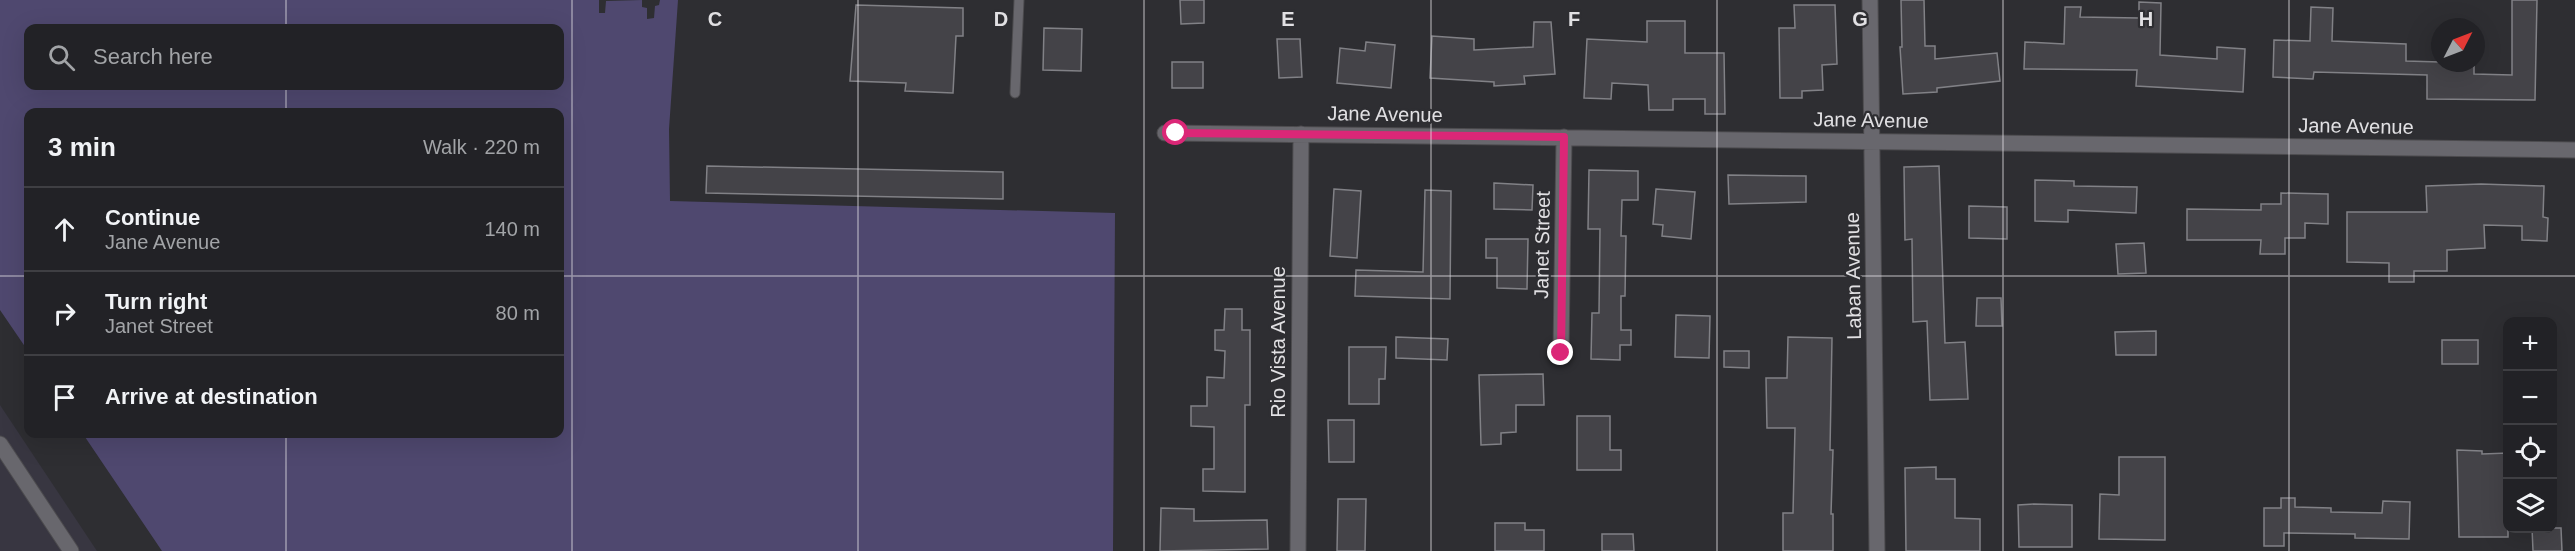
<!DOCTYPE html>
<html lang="en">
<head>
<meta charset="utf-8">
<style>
  :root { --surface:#222226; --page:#2a2a2e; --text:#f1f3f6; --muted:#a2a4a7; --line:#3f3f43 }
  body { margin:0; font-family:Arial,sans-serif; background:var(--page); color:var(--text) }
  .controls { position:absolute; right:18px; bottom:18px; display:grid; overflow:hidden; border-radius:12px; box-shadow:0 6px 24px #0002 }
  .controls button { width:54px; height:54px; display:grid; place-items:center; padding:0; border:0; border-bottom:2px solid var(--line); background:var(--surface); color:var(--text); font:30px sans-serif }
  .compass { position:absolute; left:2431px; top:18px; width:54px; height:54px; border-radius:50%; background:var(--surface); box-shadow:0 6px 24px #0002; rotate:48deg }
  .stop { position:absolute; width:18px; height:18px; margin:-14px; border:4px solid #db2777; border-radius:50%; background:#fff }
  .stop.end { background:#db2777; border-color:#fff; box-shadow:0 2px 6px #0008 }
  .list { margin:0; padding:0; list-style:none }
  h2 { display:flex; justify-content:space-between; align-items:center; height:78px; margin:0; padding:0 24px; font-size:26px }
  h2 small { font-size:20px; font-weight:400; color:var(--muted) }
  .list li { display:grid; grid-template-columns:39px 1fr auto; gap:18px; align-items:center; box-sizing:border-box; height:84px; padding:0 24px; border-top:2px solid var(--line) }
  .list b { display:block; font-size:22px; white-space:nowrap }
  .list p { margin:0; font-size:20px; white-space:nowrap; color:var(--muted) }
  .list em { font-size:20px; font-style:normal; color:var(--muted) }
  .icon { flex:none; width:33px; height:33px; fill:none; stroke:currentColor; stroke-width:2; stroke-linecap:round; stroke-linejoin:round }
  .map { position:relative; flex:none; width:2575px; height:551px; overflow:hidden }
  .search { position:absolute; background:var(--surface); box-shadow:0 6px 24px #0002; left:24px; top:24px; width:540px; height:66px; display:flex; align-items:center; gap:15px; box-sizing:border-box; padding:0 21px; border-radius:12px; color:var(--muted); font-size:22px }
  .panel { position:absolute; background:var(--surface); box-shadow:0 6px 24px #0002; left:24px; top:108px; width:540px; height:330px; border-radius:12px }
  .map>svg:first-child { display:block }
  .built { fill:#383641 }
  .green { fill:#4f486f; fill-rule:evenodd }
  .building { fill:#444348; stroke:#818186; stroke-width:1.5 }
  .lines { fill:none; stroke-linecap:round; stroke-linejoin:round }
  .service-casing { stroke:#4c4b4e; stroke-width:11 }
  .minor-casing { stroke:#4c4b4e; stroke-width:17 }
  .tertiary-casing { stroke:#4c4b4e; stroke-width:17 }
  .service { stroke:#68676d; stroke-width:9 }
  .minor { stroke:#68676d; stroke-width:15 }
  .tertiary { stroke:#68676d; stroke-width:15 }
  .route { stroke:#db2777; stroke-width:8 }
  .grid { fill:none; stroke:#e1e0e3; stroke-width:1.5; stroke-opacity:0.55 }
  .labels { text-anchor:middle; stroke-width:4.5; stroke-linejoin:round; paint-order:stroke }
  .street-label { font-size:20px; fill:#e1e0e3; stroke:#2e2e32 }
  .grid-label { font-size:20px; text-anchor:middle; font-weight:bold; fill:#e1e0e3; stroke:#2e2e32; stroke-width:4.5; stroke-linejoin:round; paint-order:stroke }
</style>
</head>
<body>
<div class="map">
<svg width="2575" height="551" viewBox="0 0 2575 551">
  <rect width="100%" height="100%" fill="#2e2e32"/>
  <path class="built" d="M 0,405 L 97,551 L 0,551 Z"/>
  <path class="green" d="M 0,0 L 599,0 L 599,13 L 605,13 L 606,1 L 642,0 L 642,7 L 647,8 L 647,19 L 654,18 L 655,6 L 659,5 L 660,0 L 678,0 L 669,129 L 670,201 L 1115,213 L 1113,551 L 162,551 L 83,434 L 560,434 L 560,112 L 28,112 L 28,351 L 0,310 ZM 28,28 L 560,28 L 560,86 L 28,86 Z"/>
  <path class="building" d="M 1180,0 L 1204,0 L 1204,23 L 1181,24 Z
    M 1901,0 L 1924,0 L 1925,46 L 1935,46 L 1935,59 L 1997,53 L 2000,81 L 1937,88 L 1937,92 L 1903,94 L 1900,47 L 1902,47 Z
    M 2512,0 L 2537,0 L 2535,100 L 2427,99 L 2427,75 L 2314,72 L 2313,79 L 2273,77 L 2274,40 L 2310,41 L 2311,7 L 2333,8 L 2332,41 L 2406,44 L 2406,61 L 2474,63 L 2474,74 L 2512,75 Z
    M 2139,2 L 2161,3 L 2160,55 L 2217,59 L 2217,47 L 2245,49 L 2243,92 L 2136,86 L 2137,70 L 2024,69 L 2025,42 L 2064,44 L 2065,7 L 2081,7 L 2080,17 L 2139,18 Z
    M 856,5 L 963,8 L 963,36 L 956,36 L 953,93 L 905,91 L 906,83 L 850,81 Z
    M 1794,5 L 1835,5 L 1837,64 L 1822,65 L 1823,90 L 1802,91 L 1802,98 L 1780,98 L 1779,28 L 1795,28 Z
    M 1647,21 L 1685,21 L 1685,53 L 1724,53 L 1725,114 L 1705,114 L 1705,99 L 1673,99 L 1673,110 L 1649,110 L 1648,85 L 1612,83 L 1611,99 L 1584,98 L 1587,39 L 1647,42 Z
    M 1534,22 L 1551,22 L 1555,74 L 1524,76 L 1525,84 L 1494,86 L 1494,82 L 1430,78 L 1432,36 L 1474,39 L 1474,50 L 1533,47 Z
    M 1044,28 L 1082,29 L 1081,71 L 1043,70 Z
    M 1277,39 L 1300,39 L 1302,77 L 1279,78 Z
    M 1366,42 L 1395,45 L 1391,88 L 1337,83 L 1340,48 L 1365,51 Z
    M 1172,62 L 1203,62 L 1203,88 L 1172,88 Z
    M 707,166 L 1003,172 L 1003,199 L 706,193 Z
    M 1939,166 L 1945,343 L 1965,342 L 1968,399 L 1930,400 L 1927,321 L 1913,322 L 1912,239 L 1905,240 L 1904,167 Z
    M 1589,170 L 1638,171 L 1638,200 L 1622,200 L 1621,236 L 1626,236 L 1625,296 L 1621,296 L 1621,330 L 1631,330 L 1631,345 L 1620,345 L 1620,360 L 1591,359 L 1592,313 L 1599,313 L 1600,229 L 1588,229 Z
    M 1728,175 L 1806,176 L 1806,202 L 1729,204 Z
    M 2035,180 L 2074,181 L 2074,186 L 2137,187 L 2136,213 L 2068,210 L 2068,222 L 2035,221 Z
    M 1494,183 L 1533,185 L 1532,210 L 1494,209 Z
    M 2481,184 L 2544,186 L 2543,217 L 2548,218 L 2547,241 L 2522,240 L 2522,226 L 2484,225 L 2485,248 L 2447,250 L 2447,271 L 2414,271 L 2414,282 L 2389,282 L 2389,263 L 2347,262 L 2347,212 L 2427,212 L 2426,186 Z
    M 1334,189 L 1361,191 L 1357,258 L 1330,256 Z
    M 1656,189 L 1695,192 L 1691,239 L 1662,236 L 1663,225 L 1653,224 Z
    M 1425,190 L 1451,191 L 1450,299 L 1355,296 L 1356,270 L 1423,272 Z
    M 2281,193 L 2328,194 L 2328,224 L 2305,223 L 2305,238 L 2285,238 L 2285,254 L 2260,254 L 2261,240 L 2187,240 L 2187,209 L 2261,210 L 2261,204 L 2281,204 Z
    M 1969,206 L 2007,207 L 2007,239 L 1969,238 Z
    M 1486,239 L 1528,239 L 1527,289 L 1497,288 L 1497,258 L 1486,258 Z
    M 2144,243 L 2146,273 L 2118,274 L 2116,244 Z
    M 1977,298 L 2001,298 L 2002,326 L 1976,326 Z
    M 1225,309 L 1242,309 L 1242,330 L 1250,330 L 1250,405 L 1245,405 L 1245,492 L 1203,491 L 1203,469 L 1214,469 L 1214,427 L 1191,426 L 1191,406 L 1207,406 L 1207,377 L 1224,378 L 1225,351 L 1215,350 L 1215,330 L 1224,330 Z
    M 1676,315 L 1710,316 L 1709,358 L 1675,357 Z
    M 2156,331 L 2156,355 L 2116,355 L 2115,332 Z
    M 1396,337 L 1448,339 L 1447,360 L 1396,358 Z
    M 1788,337 L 1832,338 L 1830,450 L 1833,450 L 1831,514 L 1833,514 L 1833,551 L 1783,551 L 1783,513 L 1793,513 L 1795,428 L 1767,428 L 1766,378 L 1787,378 Z
    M 2442,340 L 2478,340 L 2478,364 L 2442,364 Z
    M 1349,347 L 1386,347 L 1385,379 L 1379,379 L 1379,404 L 1349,404 Z
    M 1724,351 L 1749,351 L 1749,368 L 1724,367 Z
    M 1543,374 L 1544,405 L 1516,405 L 1516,432 L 1501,433 L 1501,444 L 1481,445 L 1479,375 Z
    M 1577,416 L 1610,416 L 1610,450 L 1621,450 L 1621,470 L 1577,470 Z
    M 1328,420 L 1354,420 L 1354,462 L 1329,462 Z
    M 2457,450 L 2482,451 L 2482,454 L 2508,453 L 2508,537 L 2459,537 Z
    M 2119,457 L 2165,457 L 2165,540 L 2099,539 L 2100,494 L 2119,495 Z
    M 1936,467 L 1936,479 L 1955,479 L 1955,518 L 1980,519 L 1980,551 L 1906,551 L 1905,468 Z
    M 2281,498 L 2295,498 L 2295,507 L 2331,508 L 2331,512 L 2382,513 L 2383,501 L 2410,502 L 2409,539 L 2355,538 L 2355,534 L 2284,533 L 2284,546 L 2264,546 L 2264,508 L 2281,508 Z
    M 1338,499 L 1366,499 L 1365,551 L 1337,551 Z
    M 2034,504 L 2072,505 L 2072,547 L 2019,547 L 2018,505 Z
    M 1161,508 L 1194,509 L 1194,521 L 1267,520 L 1268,549 L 1160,551 Z
    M 1495,523 L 1525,523 L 1525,530 L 1544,530 L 1544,551 L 1495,551 Z
    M 2532,528 L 2561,528 L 2562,551 L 2533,551 Z
    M 1602,534 L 1633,534 L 1634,551 L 1602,551 Z"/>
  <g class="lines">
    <defs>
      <path id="service" d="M 1015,93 L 1019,0"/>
      <path id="minor" d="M 1870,0 L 1877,551
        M 1165,133 L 2575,150
        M 1561,353 L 1564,137
        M 1298,551 L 1301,134"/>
      <path id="tertiary" d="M 0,444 L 71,551"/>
    </defs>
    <use href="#service" class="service-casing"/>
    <use href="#minor" class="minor-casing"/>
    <use href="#tertiary" class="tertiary-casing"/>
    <use href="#service" class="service"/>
    <use href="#minor" class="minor"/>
    <use href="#tertiary" class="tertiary"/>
  </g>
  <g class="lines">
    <path class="route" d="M 1176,133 L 1564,137 L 1561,353"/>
  </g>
  <path class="grid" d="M 286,0 L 286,28M 572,0 L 572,551M 858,0 L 858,551M 1144,0 L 1144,551M 1431,0 L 1431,551M 1717,0 L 1717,551M 2003,0 L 2003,551M 2289,0 L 2289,551M 286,86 L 286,112M 0,276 L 28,276M 560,276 L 2575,276M 286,434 L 286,551"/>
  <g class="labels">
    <g class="street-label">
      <text transform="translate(1385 114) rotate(1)" y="7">Jane Avenue</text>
      <text transform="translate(1871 120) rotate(1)" y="7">Jane Avenue</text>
      <text transform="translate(2356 126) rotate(1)" y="7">Jane Avenue</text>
      <text transform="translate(1542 245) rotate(-89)" y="7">Janet Street</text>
      <text transform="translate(1853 276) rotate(-91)" y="7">Laban Avenue</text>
      <text transform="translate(1278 342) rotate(-90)" y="7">Rio Vista Avenue</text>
    </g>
  </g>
  <g class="grid-label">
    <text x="715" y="26">C</text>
    <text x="1001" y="26">D</text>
    <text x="1288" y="26">E</text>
    <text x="1574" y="26">F</text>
    <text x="1860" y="26">G</text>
    <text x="2146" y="26">H</text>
  </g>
</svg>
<div class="controls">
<button>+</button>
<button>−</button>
<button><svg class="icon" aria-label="locate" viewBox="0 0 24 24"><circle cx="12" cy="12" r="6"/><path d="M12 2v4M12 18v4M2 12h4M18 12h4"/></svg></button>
<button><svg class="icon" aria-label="layers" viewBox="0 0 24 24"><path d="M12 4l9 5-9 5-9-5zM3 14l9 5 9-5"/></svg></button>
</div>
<svg class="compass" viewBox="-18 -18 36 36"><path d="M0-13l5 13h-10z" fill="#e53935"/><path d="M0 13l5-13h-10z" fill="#a2a4a7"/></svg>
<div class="stop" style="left:1176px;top:133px"></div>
<div class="stop end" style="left:1561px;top:353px"></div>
<div class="search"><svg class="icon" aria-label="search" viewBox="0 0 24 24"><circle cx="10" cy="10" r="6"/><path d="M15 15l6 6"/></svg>Search here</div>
<section class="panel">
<h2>3 min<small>Walk · 220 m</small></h2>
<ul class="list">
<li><svg class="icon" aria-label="ahead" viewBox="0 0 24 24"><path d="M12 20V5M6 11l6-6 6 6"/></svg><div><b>Continue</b><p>Jane Avenue</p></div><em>140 m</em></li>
<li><svg class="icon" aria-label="right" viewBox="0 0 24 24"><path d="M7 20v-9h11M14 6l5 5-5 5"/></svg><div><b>Turn right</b><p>Janet Street</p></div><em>80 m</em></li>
<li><svg class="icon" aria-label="arrive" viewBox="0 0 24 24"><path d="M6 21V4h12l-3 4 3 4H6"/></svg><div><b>Arrive at destination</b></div></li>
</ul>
</section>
</div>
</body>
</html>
